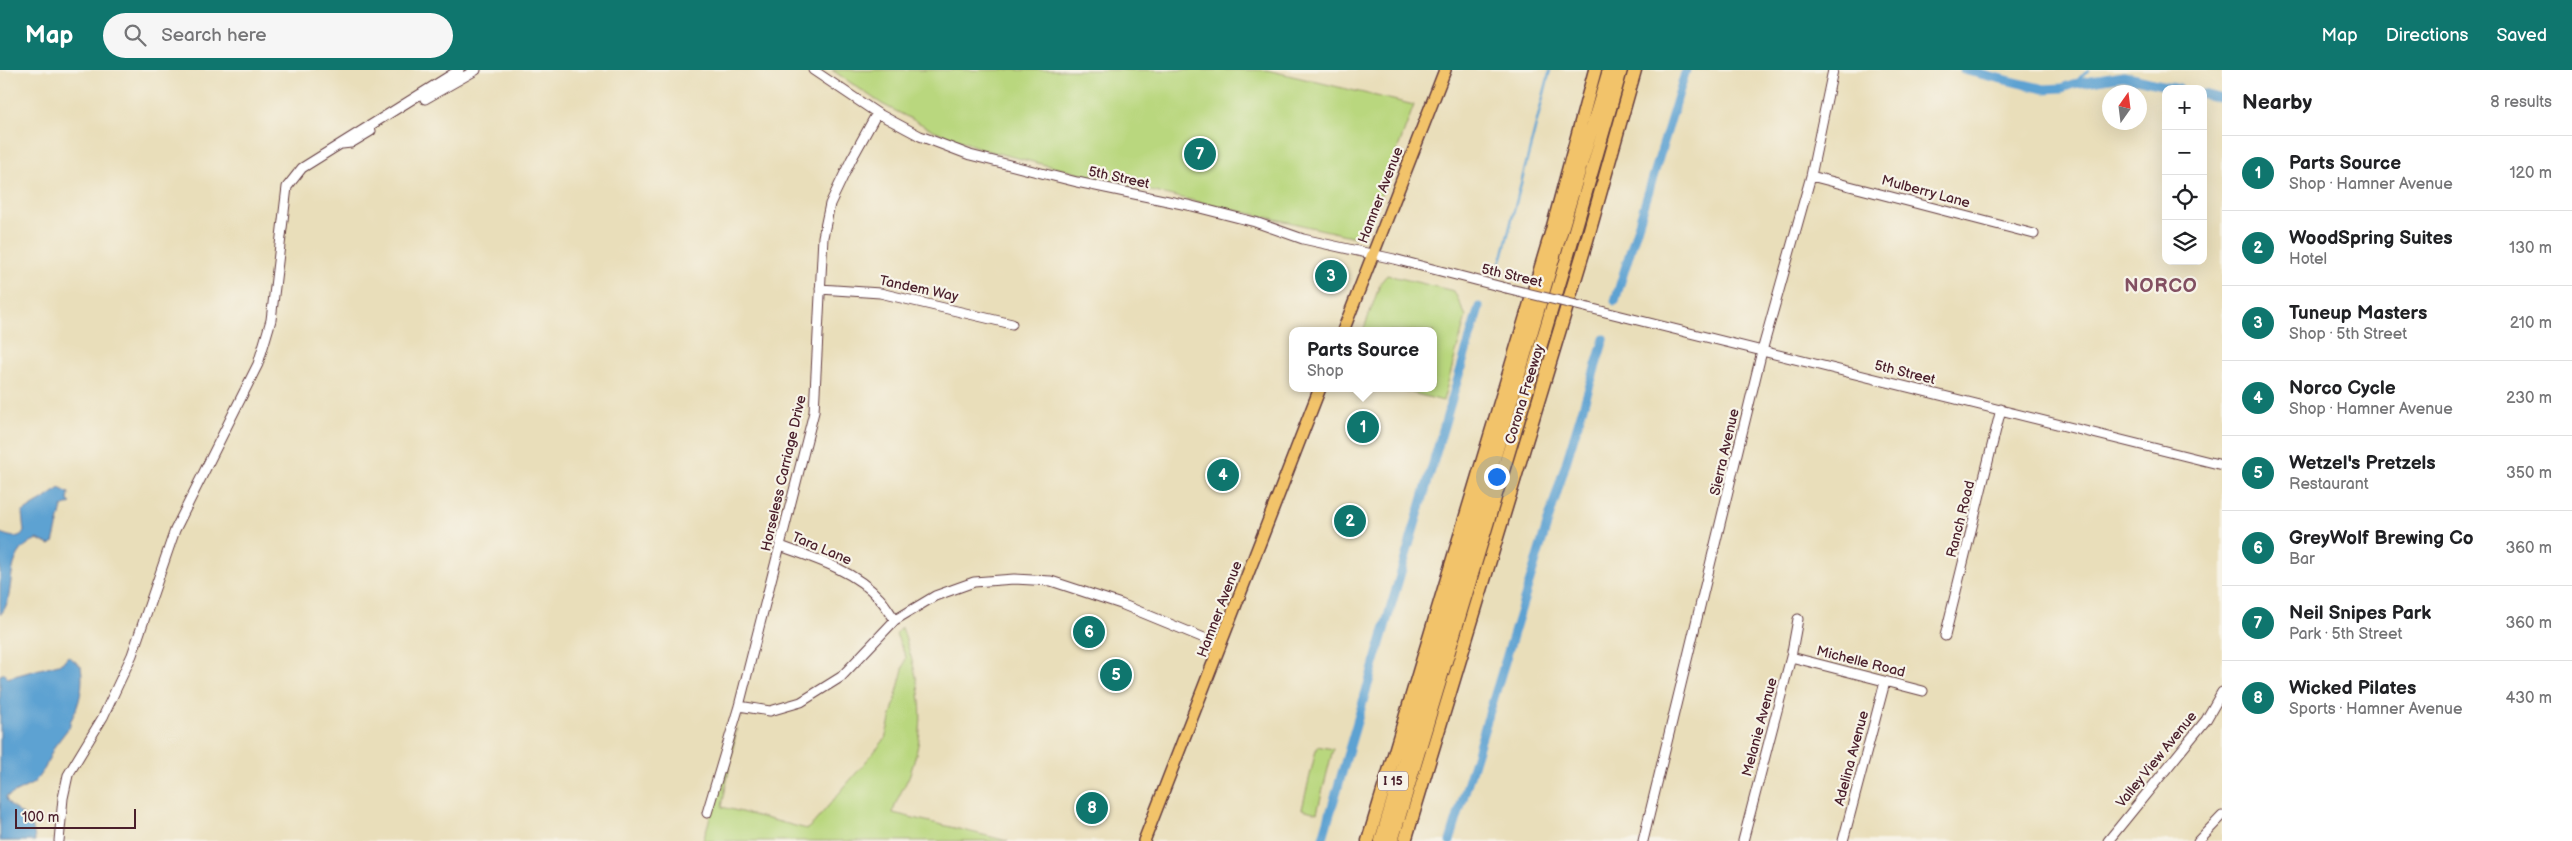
<!DOCTYPE html>
<html lang="en">
<head>
<meta charset="utf-8">
<style>
  :root { --surface:#fff; --page:#f6f6f6; --text:#202124; --muted:#757577; --line:#e0e0e0; --accent:#0f766e }
  body { margin:0; font-family:"Balsamiq Sans",sans-serif; background:var(--page); color:var(--text) }
  .controls { position:absolute; right:15px; top:15px; display:grid; overflow:hidden; border-radius:10px; box-shadow:0 5px 20px #0002 }
  .controls button { width:45px; height:45px; display:grid; place-items:center; padding:0; border:0; border-bottom:1px solid var(--line); background:var(--surface); color:var(--text); font:25px sans-serif }
  .compass { position:absolute; left:2102px; top:15px; width:45px; height:45px; border-radius:50%; background:var(--surface); box-shadow:0 5px 20px #0002; rotate:14deg }
  .scale { position:absolute; left:15px; bottom:12px; width:121px; box-sizing:border-box; padding-left:5px; border:2px solid #4a1f2b; border-top:0; font-size:14px; line-height:18px; white-space:nowrap; color:#4a1f2b; -webkit-text-stroke:4px #f7f3e8; paint-order:stroke }
  .you { position:absolute; left:1496px; top:406px; width:18px; height:18px; margin:-12px; border:4px solid #fff; border-radius:50%; background:#1a73e8; box-shadow:0 0 0 8px #1a73e833 }
  .badge { display:grid; place-items:center; width:32px; height:32px; border-radius:50%; background:var(--accent); color:#fff; font-size:16px; font-weight:700 }
  .pin { position:absolute; translate:-50% -50%; border:2px solid #fff; box-shadow:0 1px 5px #0006 }
  .popup { position:absolute; left:1289px; top:257px; width:148px; height:65px; box-sizing:border-box; display:grid; place-content:center; border-radius:10px; background:var(--surface); filter:drop-shadow(0 1px 4px #0005); font-size:16px; white-space:nowrap; color:var(--muted) }
  .popup b { font-size:19px; color:var(--text) }
  .popup::after { content:''; position:absolute; left:50%; top:100%; margin-left:-10px; border:10px solid transparent; border-top-color:var(--surface) }
  .list { margin:0; padding:0; list-style:none }
  h2 { display:flex; justify-content:space-between; align-items:center; height:65px; margin:0; padding:0 20px; font-size:21px }
  h2 small { font-size:16px; font-weight:400; color:var(--muted) }
  .list li { display:grid; grid-template-columns:32px 1fr auto; gap:15px; align-items:center; box-sizing:border-box; height:75px; padding:0 20px; border-top:1px solid var(--line) }
  .list b { display:block; font-size:19px; white-space:nowrap }
  .list p { margin:0; font-size:16px; white-space:nowrap; color:var(--muted) }
  .list em { font-size:16px; font-style:normal; color:var(--muted) }
  .icon { flex:none; width:28px; height:28px; fill:none; stroke:currentColor; stroke-width:2; stroke-linecap:round; stroke-linejoin:round }
  .map { position:relative; flex:none; width:2222px; height:771px; overflow:hidden }
  header { display:flex; align-items:center; gap:30px; box-sizing:border-box; height:70px; padding:0 25px; background:var(--accent); color:#fff }
  header strong { font-size:24px }
  nav { display:flex; gap:28px; margin-inline-start:auto; font-size:18px }
  .search { width:350px; height:45px; background:var(--page); display:flex; align-items:center; gap:12px; box-sizing:border-box; padding:0 18px; border-radius:28px; color:var(--muted); font-size:19px }
  main { display:flex }
  aside { flex:1; background:var(--surface) }
  .map>svg:first-child { display:block }
  .green { fill:#b9d77e; stroke:#827b54 }
  .water { fill:#5da2d2; stroke:#54607e }
  .lines { fill:none; stroke-linecap:round; stroke-linejoin:round }
  .stream { stroke:#5da2d2; stroke-width:2.5 }
  .canal { stroke:#5da2d2; stroke-width:9 }
  .minor-casing { stroke:#623c40; stroke-width:11 }
  .major-casing { stroke:#623c40; stroke-width:14 }
  .highway-casing { stroke:#623c40; stroke-width:15 }
  .minor { stroke:#fff; stroke-width:9 }
  .major { stroke:#f2c36a; stroke-width:11 }
  .highway { stroke:#f2c36a; stroke-width:12 }
  .minor-bridge-casing { stroke:#623c40; stroke-width:11; stroke-linecap:butt }
  .minor-bridge { stroke:#fff; stroke-width:9 }
  .labels { text-anchor:middle; stroke-width:4.5; stroke-linejoin:round; paint-order:stroke }
  .shield { fill:#f7f3e8; stroke:#7e5f64; stroke-width:1 }
  .shield-label { font-size:12px; font-weight:bold; fill:#4a1f2b }
  .street-label { font-size:14px; fill:#4a1f2b; stroke:#f7f3e8 }
  .district-label { font-size:19px; font-weight:bold; letter-spacing:1px; fill:#835062; stroke:#f7f3e8 }
</style>
</head>
<body>
<header>
<strong>Map</strong>
<div class="search"><svg class="icon" aria-label="search" viewBox="0 0 24 24"><circle cx="10" cy="10" r="6"/><path d="M15 15l6 6"/></svg>Search here</div>
<nav><a>Map</a><a>Directions</a><a>Saved</a></nav>
</header>
<main>
<div class="map">
<svg width="2222" height="771" viewBox="0 0 2222 771">
  <rect width="100%" height="100%" fill="#f7f3e8"/>
  <filter id="ink" filterUnits="userSpaceOnUse"><feTurbulence type="fractalNoise" baseFrequency=".02" numOctaves="2"/><feDisplacementMap in="SourceGraphic" scale="10" xChannelSelector="R" yChannelSelector="G"/><feConvolveMatrix kernelMatrix="1 2 1 2 8 2 1 2 1" color-interpolation-filters="sRGB"/></filter>
  <filter id="wash" filterUnits="userSpaceOnUse"><feTurbulence type="fractalNoise" baseFrequency=".0096" numOctaves="4" result="noise"/><feDisplacementMap in="SourceGraphic" scale="20" xChannelSelector="R" yChannelSelector="G"/><feGaussianBlur stdDeviation="1.12" result="paint"/><feColorMatrix in="noise" values="0 0 0 0 0 0 0 0 0 0 0 0 0 0 0 0 0 1.4 0 .05"/><feComposite in="paint" operator="in"/></filter>
  <g filter="url(#wash)">
    <rect width="100%" height="100%" fill="#e9deba"/>
    <path class="green" d="M 832,0 L 1267,0 L 1414,35 L 1368,159 L 1355,167 L 1146,120 L 985,80 L 933,60 L 882,34 Z
      M 1387,205 L 1454,221 L 1466,246 L 1443,331 L 1393,318 L 1433,318 L 1433,261 L 1363,261 L 1381,212 Z
      M 902,557 C 919,612 930,647 910,704 C 905,717 896,728 893,743 L 1008,771 L 703,771 L 737,657 L 722,737 L 807,759 L 813,754 L 885,669 L 906,587 L 896,564 Z
      M 1317,676 L 1333,679 L 1317,743 L 1302,739 Z"/>
    <path class="water" d="M 59,418 L 69,423 L 68,431 L 71,433 L 62,437 L 53,473 L 50,475 L 37,469 C 0,484 19,526 0,545 L 0,463 C 9,466 17,470 24,462 L 22,443 C 33,434 49,428 59,418 Z
      M 68,586 L 81,596 C 84,615 80,635 70,652 L 70,656 L 54,677 L 45,698 L 34,713 L 6,727 C 8,743 34,740 35,771 L 0,771 L 0,605 L 5,603 L 7,608 L 62,593 Z"/>
    <g class="lines">
      <path class="stream" d="M 2073,14 L 2089,0
        M 1497,201 L 1503,184 L 1550,0"/>
      <path class="canal" d="M 1964,0 L 2044,19 L 2062,18 L 2073,14 L 2123,6 L 2179,19
        M 2203,24 L 2222,29
        M 1615,231 L 1686,0
        M 1322,771 L 1479,237
        M 1450,771 L 1604,269"/>
    </g>
  </g>
  <g filter="url(#ink)">
    <g class="lines">
      <defs>
        <path id="minor" d="M 813,0 L 877,43 L 920,66 L 970,85 L 1077,112 L 1192,136 L 1255,152 L 1303,169 L 1394,189 L 1506,218
          M 425,29 L 476,0
          M 342,74 L 351,73 L 371,61
          M 1811,106 L 2034,164
          M 820,219 L 880,223 L 1012,254
          M 1589,238 L 2222,395
          M 780,476 C 814,488 854,500 879,528 C 885,534 890,543 895,550
          M 1945,566 L 2001,339
          M 1791,587 L 1923,621
          M 739,636 L 770,641 L 801,632 L 841,607 L 895,550 L 935,526 L 974,512 L 1014,509 L 1051,511 L 1121,534 L 1221,575
          M 707,743 L 739,636 L 814,342 L 823,167 L 830,134 L 851,90 L 877,43
          M 59,771 L 63,728 L 68,705 L 103,647 L 132,585 L 175,460 L 258,294 L 271,250 L 287,117 L 302,98 L 459,0
          M 1643,771 L 1762,281 L 1811,106 L 1833,0
          M 1743,771 L 1791,587 L 1798,549
          M 1843,771 L 1885,612
          M 2108,771 L 2206,650 L 2222,622
          M 2198,771 L 2222,746"/>
        <path id="major" d="M 1343,261 L 1445,0
          M 1144,771 L 1320,318"/>
        <path id="highway" d="M 1368,771 L 1552,160 L 1595,0
          M 1381,771 L 1609,0
          M 1392,771 L 1567,188 L 1621,0
          M 1405,771 L 1587,170 L 1635,0"/>
      </defs>
      <use href="#minor" class="minor-casing"/>
      <use href="#major" class="major-casing"/>
      <use href="#highway" class="highway-casing"/>
      <use href="#minor" class="minor"/>
      <use href="#major" class="major"/>
      <use href="#highway" class="highway"/>
      <defs>
        <path id="minor-bridge" d="M 1506,218 L 1589,238"/>
      </defs>
      <use href="#minor-bridge" class="minor-bridge-casing"/>
      <use href="#minor-bridge" class="minor-bridge"/>
    </g>
  </g>
  <g class="labels">
    <rect class="shield" x="1378" y="701.5" width="30" height="19" rx="4"/>
    <g class="shield-label">
      <text x="1393" y="715">I 15</text>
    </g>
    <g class="street-label">
      <text transform="translate(1119 107) rotate(12)" y="5">5th Street</text>
      <text transform="translate(1926 121) rotate(15)" y="5">Mulberry Lane</text>
      <text transform="translate(1380 125) rotate(-69)" y="5">Hamner Avenue</text>
      <text transform="translate(1512 205) rotate(13)" y="5">5th Street</text>
      <text transform="translate(919 218) rotate(12)" y="5">Tandem Way</text>
      <text transform="translate(1905 302) rotate(14)" y="5">5th Street</text>
      <text transform="translate(1524 324) rotate(-73)" y="5">Corona Freeway</text>
      <text transform="translate(1724 382) rotate(-77)" y="5">Sierra Avenue</text>
      <text transform="translate(783 403) rotate(-77)" y="5">Horseless Carriage Drive</text>
      <text transform="translate(1960 449) rotate(-76)" y="5">Ranch Road</text>
      <text transform="translate(822 478) rotate(23)" y="5">Tara Lane</text>
      <text transform="translate(1219 539) rotate(-69)" y="5">Hamner Avenue</text>
      <text transform="translate(1861 591) rotate(14)" y="5">Michelle Road</text>
      <text transform="translate(1759 657) rotate(-75)" y="5">Melanie Avenue</text>
      <text transform="translate(1851 688) rotate(-75)" y="5">Adelina Avenue</text>
      <text transform="translate(2156 689) rotate(-51)" y="5">Valley View Avenue</text>
    </g>
    <g class="district-label">
      <text x="2161" y="222">NORCO</text>
    </g>
  </g>
</svg>
<div class="controls">
<button>+</button>
<button>−</button>
<button><svg class="icon" aria-label="locate" viewBox="0 0 24 24"><circle cx="12" cy="12" r="6"/><path d="M12 2v4M12 18v4M2 12h4M18 12h4"/></svg></button>
<button><svg class="icon" aria-label="layers" viewBox="0 0 24 24"><path d="M12 4l9 5-9 5-9-5zM3 14l9 5 9-5"/></svg></button>
</div>
<svg class="compass" viewBox="-18 -18 36 36"><path d="M0-13l5 13h-10z" fill="#e53935"/><path d="M0 13l5-13h-10z" fill="#757577"/></svg>
<div class="scale">100 m</div>
<div class="you"></div>
<div class="pin badge" style="left:1363px;top:357px">1</div>
<div class="popup"><b>Parts Source</b>Shop</div>
<div class="pin badge" style="left:1350px;top:451px">2</div>
<div class="pin badge" style="left:1331px;top:206px">3</div>
<div class="pin badge" style="left:1223px;top:405px">4</div>
<div class="pin badge" style="left:1116px;top:605px">5</div>
<div class="pin badge" style="left:1089px;top:562px">6</div>
<div class="pin badge" style="left:1200px;top:84px">7</div>
<div class="pin badge" style="left:1092px;top:738px">8</div>
</div>
<aside>
<h2>Nearby<small>8 results</small></h2>
<ul class="list">
<li><span class="badge">1</span><div><b>Parts Source</b><p>Shop · Hamner Avenue</p></div><em>120 m</em></li>
<li><span class="badge">2</span><div><b>WoodSpring Suites</b><p>Hotel</p></div><em>130 m</em></li>
<li><span class="badge">3</span><div><b>Tuneup Masters</b><p>Shop · 5th Street</p></div><em>210 m</em></li>
<li><span class="badge">4</span><div><b>Norco Cycle</b><p>Shop · Hamner Avenue</p></div><em>230 m</em></li>
<li><span class="badge">5</span><div><b>Wetzel's Pretzels</b><p>Restaurant</p></div><em>350 m</em></li>
<li><span class="badge">6</span><div><b>GreyWolf Brewing Co</b><p>Bar</p></div><em>360 m</em></li>
<li><span class="badge">7</span><div><b>Neil Snipes Park</b><p>Park · 5th Street</p></div><em>360 m</em></li>
<li><span class="badge">8</span><div><b>Wicked Pilates</b><p>Sports · Hamner Avenue</p></div><em>430 m</em></li>
</ul>
</aside>
</main>
</body>
</html>
